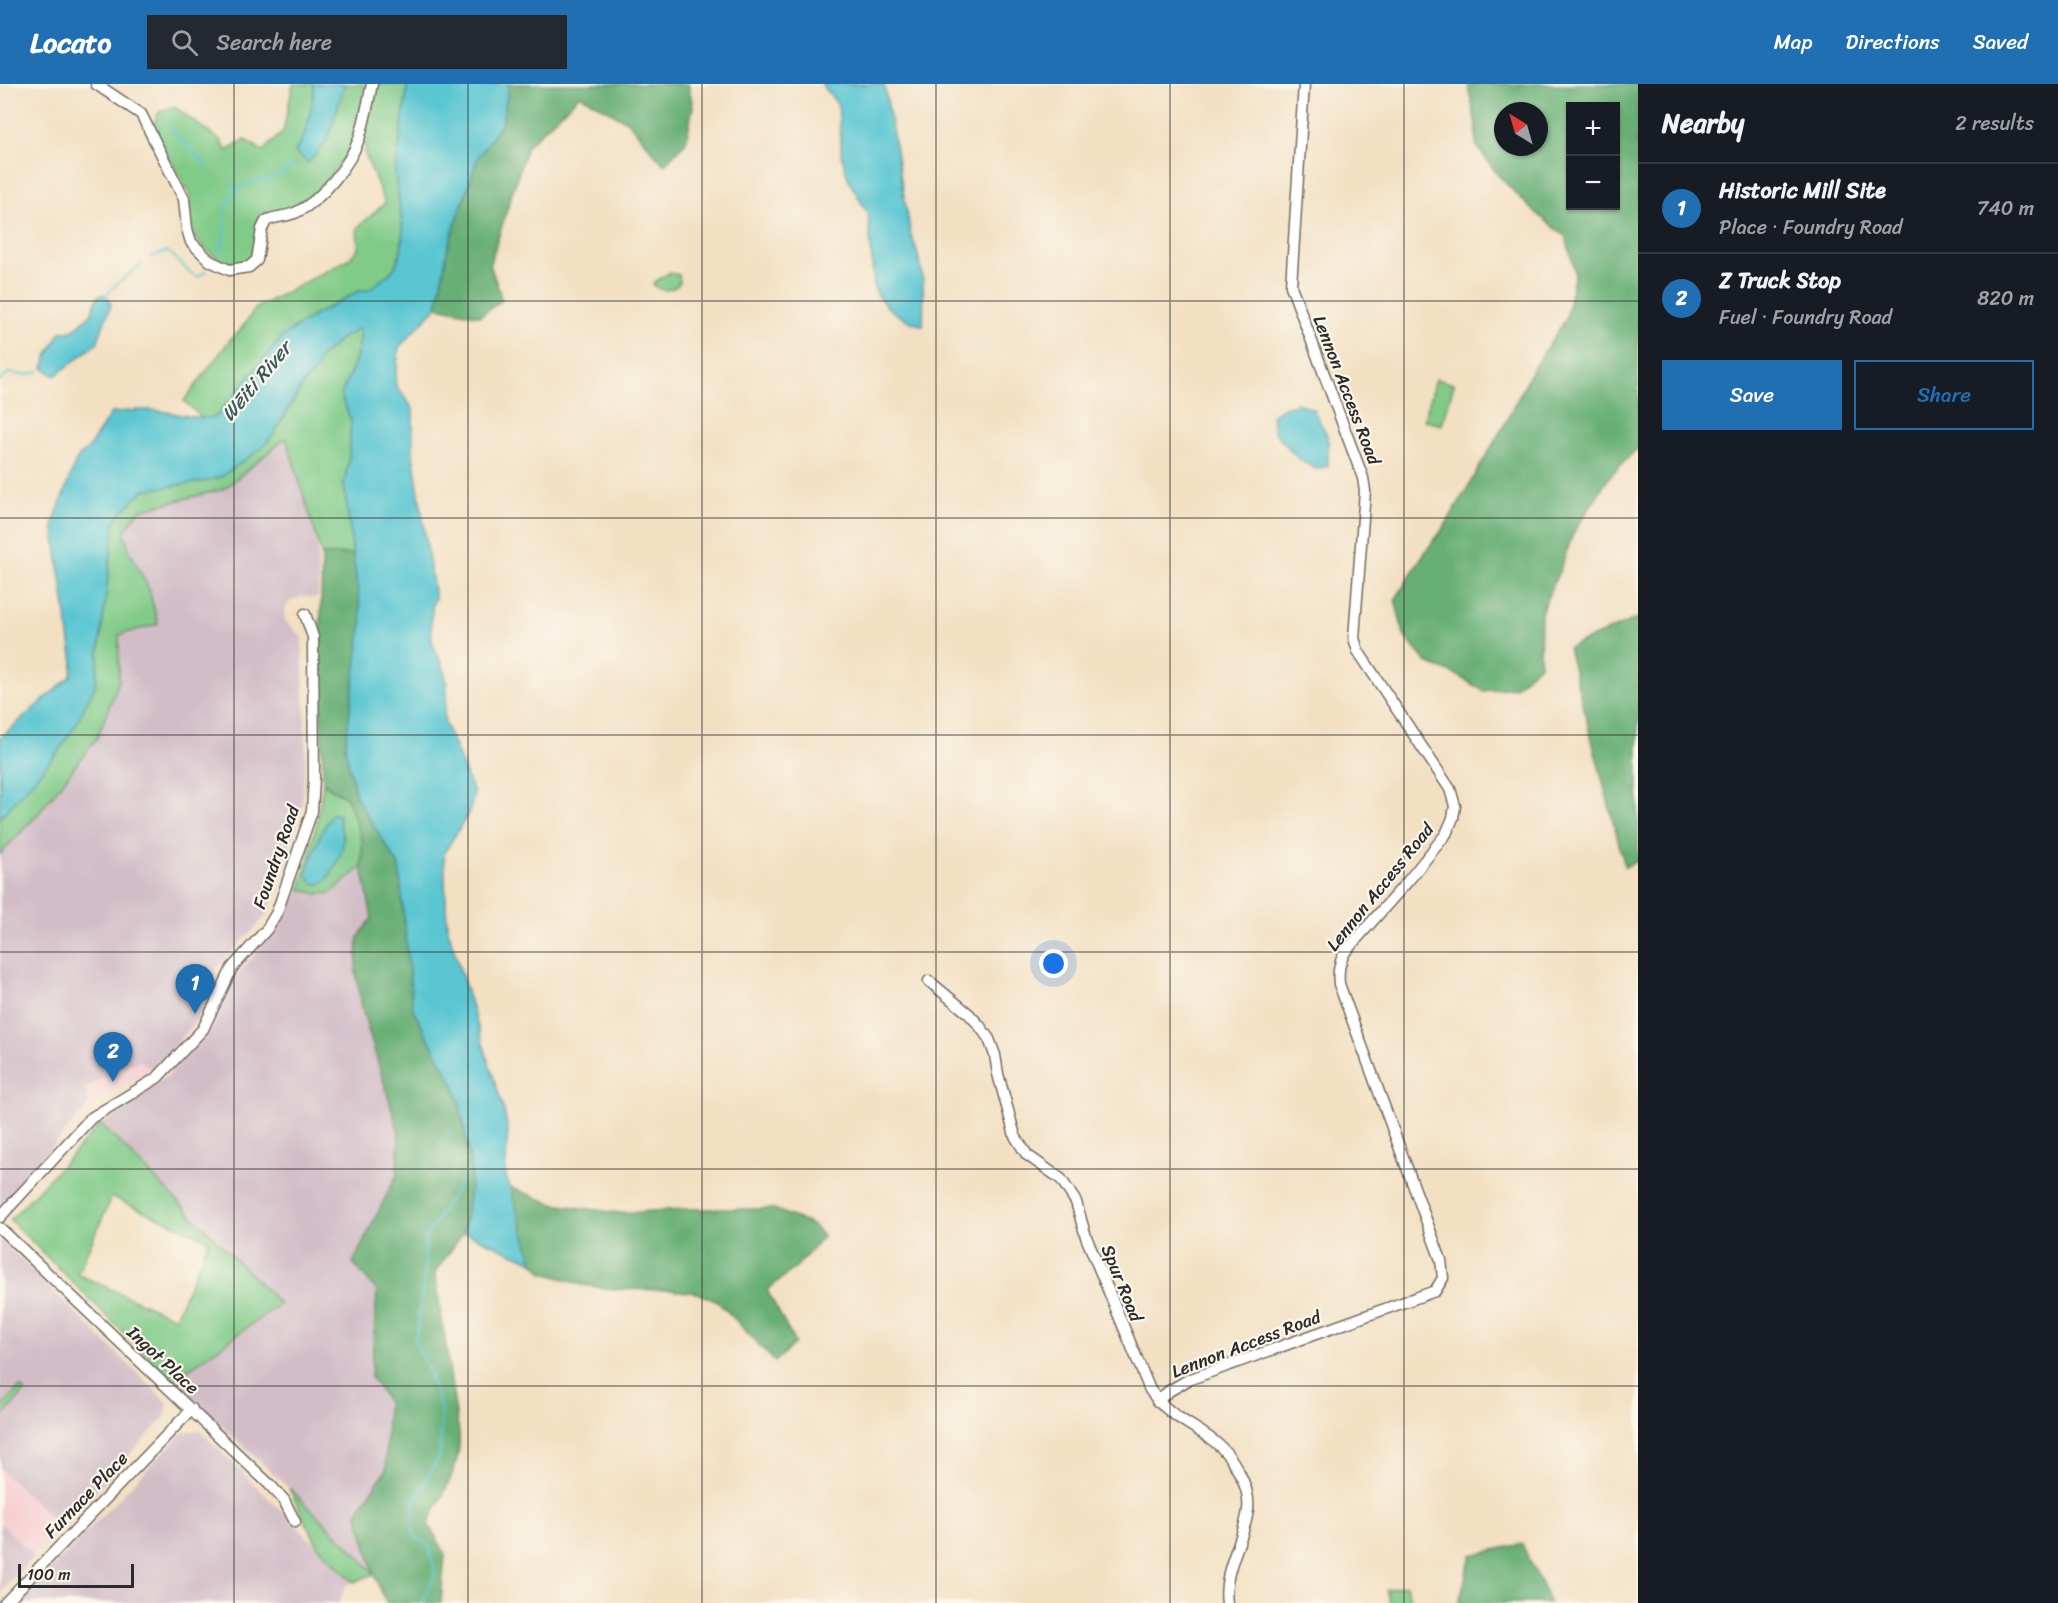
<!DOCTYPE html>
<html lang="en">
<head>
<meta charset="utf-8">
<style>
  :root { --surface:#171b24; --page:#242831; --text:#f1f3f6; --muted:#9ea1a6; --line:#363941; --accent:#1f6fb2 }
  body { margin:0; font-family:Sriracha,sans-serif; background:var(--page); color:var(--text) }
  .controls { position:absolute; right:18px; top:18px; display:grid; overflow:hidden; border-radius:0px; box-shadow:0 2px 4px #0004 }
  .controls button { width:54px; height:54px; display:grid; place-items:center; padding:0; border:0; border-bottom:2px solid var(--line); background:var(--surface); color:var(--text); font:30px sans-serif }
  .compass { position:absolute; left:1494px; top:18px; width:54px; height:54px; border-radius:50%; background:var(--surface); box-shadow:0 2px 4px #0004; rotate:323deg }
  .scale { position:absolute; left:18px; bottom:15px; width:116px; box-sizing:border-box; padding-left:6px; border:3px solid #2b2b2b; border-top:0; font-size:16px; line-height:21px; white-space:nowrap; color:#2b2b2b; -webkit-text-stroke:4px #fbf7ec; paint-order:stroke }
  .you { position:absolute; left:1054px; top:880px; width:21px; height:21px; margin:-15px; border:4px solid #fff; border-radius:50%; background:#1a73e8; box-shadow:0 0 0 9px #1a73e833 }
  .badge { display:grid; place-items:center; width:39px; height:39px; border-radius:50%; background:var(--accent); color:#fff; font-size:20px; font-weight:700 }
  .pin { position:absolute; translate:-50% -50px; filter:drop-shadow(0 2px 3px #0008) }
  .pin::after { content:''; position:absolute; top:32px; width:21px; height:18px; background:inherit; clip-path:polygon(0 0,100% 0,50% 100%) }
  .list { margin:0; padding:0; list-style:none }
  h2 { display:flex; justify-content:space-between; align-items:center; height:78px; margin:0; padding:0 24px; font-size:26px }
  h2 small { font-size:20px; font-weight:400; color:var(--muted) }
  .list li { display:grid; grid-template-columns:39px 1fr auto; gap:18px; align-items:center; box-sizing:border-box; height:90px; padding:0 24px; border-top:2px solid var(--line) }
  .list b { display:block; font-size:22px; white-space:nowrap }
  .list p { margin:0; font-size:20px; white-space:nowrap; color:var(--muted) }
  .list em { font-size:20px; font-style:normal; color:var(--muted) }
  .actions { display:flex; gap:12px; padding:18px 24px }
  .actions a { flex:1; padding:14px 0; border:2px solid var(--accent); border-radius:0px; text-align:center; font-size:21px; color:var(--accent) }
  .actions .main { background:var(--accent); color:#fff }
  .icon { flex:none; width:33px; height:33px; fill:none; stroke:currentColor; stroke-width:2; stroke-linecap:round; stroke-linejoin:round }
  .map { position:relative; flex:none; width:1638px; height:1519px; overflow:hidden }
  header { display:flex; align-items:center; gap:36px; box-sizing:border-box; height:84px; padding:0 30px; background:var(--accent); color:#fff }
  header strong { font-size:28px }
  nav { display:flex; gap:33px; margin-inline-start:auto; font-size:21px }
  .search { width:420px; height:54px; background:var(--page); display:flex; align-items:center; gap:15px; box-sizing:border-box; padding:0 21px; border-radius:0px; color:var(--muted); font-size:22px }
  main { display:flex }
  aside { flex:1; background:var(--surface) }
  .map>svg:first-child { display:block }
  .built { fill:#f7cfd3 }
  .industrial { fill:#d2bdc7 }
  .green { fill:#81cb89; stroke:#567b5a; stroke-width:1.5; fill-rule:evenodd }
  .forest { fill:#68af75; stroke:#4a6d50; stroke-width:1.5; fill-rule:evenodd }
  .water { fill:#5ac6d2; stroke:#42787e; stroke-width:1.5 }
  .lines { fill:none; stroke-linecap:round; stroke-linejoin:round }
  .stream { stroke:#5ac6d2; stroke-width:2 }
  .minor-casing { stroke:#716a60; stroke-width:13 }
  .minor { stroke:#fff; stroke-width:10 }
  .grid { fill:none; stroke:#2b2b2b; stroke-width:1.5; stroke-opacity:0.55 }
  .labels { text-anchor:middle; stroke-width:4.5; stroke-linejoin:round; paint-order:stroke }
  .street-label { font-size:18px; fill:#2b2b2b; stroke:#fbf7ec }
  .water-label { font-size:20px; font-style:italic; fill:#395a5d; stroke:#fbf7ec }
</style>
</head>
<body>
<header>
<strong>Locato</strong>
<div class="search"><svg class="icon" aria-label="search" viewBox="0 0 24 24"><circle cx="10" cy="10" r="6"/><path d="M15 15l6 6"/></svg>Search here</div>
<nav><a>Map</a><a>Directions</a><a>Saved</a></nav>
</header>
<main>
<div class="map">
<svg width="1638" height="1519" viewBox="0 0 1638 1519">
  <rect width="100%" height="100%" fill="#fbf7ec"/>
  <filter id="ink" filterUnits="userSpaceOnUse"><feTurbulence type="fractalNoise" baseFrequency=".0167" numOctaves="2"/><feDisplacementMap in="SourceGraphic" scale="12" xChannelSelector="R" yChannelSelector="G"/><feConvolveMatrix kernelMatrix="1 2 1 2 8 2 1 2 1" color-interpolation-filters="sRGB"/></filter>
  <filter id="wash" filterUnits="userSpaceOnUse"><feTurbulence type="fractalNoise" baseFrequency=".008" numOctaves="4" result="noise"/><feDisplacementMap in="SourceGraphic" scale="24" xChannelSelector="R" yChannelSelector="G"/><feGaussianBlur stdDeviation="1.35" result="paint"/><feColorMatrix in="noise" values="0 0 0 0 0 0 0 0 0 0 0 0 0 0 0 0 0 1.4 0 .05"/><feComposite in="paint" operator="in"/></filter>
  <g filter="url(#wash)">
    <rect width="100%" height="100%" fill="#f3e0c3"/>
    <path class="built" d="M 142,977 L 152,986 L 88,1022 L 88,1013 L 84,1005 L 121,982 Z
      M 0,1385 L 61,1443 L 34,1472 L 0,1439 Z"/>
    <path class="industrial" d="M 286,354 L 318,460 L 318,514 L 300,513 L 290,517 L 285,525 L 285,537 L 302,553 L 306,668 L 302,721 L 280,797 L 265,833 L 217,884 L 200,933 L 152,986 L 141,977 L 121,982 L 84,1005 L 88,1013 L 88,1022 L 0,1122 L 0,770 L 38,730 L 97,654 L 119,597 L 119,551 L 149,505 L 129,466 L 124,448 L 140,426 L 225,405 Z
      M 362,783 L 372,834 L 358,854 L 356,889 L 363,928 L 399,1049 L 397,1090 L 353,1179 L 377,1207 L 371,1293 L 387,1316 L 386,1386 L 357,1429 L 374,1490 L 357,1470 L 289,1404 L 172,1297 L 280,1220 L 101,1040 L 166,993 L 213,944 L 232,898 L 255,870 L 300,805 L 317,809 L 331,809 Z
      M 0,1155 L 168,1319 L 165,1333 L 61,1443 L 0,1385 L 0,1335 L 25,1308 L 20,1304 L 0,1325 Z
      M 199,1346 L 354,1498 L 346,1501 L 339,1519 L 18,1519 L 183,1348 Z
      M 0,1439 L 34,1472 L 0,1509 Z"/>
    <path class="green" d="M 293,0 L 366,0 L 353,58 L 346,71 L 319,107 L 283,129 L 265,129 L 257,136 L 255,158 L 250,176 L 242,180 L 225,180 L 205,165 L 193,152 L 189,108 L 152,43 L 159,28 L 173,22 L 220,56 L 227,67 L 245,56 L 263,67 L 283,48 Z
      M 378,0 L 408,0 L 395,90 L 403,146 L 401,167 L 395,183 L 389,190 L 369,206 L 359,207 L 315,231 L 303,240 L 216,333 L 203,335 L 184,317 L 232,253 L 239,248 L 256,224 L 349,175 L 358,165 L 357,144 L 385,119 L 365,70 L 366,46 Z
      M 669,189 L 679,191 L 680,198 C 674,207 663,208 654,202 L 653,199 Z
      M 361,243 C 361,268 351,288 341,311 L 351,337 L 349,375 L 344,399 L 353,470 L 322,471 L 286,354 L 224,405 L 140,426 L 124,448 L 129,466 L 149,505 L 158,540 L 119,551 L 119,597 L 97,654 L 38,730 L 0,770 L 0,686 L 95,602 L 115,435 L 144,406 L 206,397 L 273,351 L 305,297 L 316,284 L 319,275 L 340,255 Z
      M 1436,295 L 1454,300 L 1442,341 L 1424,336 Z
      M 323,699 L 348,715 L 362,756 L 362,783 L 331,809 L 317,810 L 300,805 L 317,738 Z
      M 101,1040 L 280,1220 L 172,1297 L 10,1136 ZM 112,1113 L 209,1156 L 175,1234 L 77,1190 Z
      M 20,1303 L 25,1308 L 0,1335 L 0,1325 Z
      M 289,1404 L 357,1470 L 374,1490 L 354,1498 L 318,1462 Z
      M 1406,1501 L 1411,1519 L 1390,1519 L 1386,1506 Z"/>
    <path class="forest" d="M 509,0 L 688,0 L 693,22 L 686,58 L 664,81 L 628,38 L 580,11 L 527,62 L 490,180 L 502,216 L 480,232 L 437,223 L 448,162 L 478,73 L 502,39 Z
      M 1468,0 L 1638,0 L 1636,97 L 1638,109 L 1638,364 L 1609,393 L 1573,450 L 1561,483 L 1541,528 L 1540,581 L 1515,603 L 1483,607 L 1457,591 L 1427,579 L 1404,552 L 1395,516 L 1423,471 L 1445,442 L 1503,343 L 1534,283 L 1566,235 L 1575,188 L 1566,153 L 1528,122 L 1497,90 L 1476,61 L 1476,41 ZM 1570,22 L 1616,22 L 1616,122 L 1570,122 ZM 1503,27 L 1539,27 L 1539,63 L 1503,63 Z
      M 353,470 L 362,539 L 345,663 L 356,713 L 399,782 L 413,926 L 454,1001 L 460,1018 L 470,1083 L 471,1098 L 464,1148 L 435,1188 L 457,1337 C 467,1374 444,1407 428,1440 L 443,1465 L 445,1471 L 441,1519 L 386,1519 L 374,1490 L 357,1429 L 386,1386 L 387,1317 L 371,1293 L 377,1207 L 353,1179 L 397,1090 L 399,1049 L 363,928 L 356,889 L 358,854 L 372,834 L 362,783 L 362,756 L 348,715 L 323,699 L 319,560 L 320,559 L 322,471 Z
      M 1638,534 L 1638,777 L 1625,783 L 1568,564 Z
      M 507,1102 L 553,1120 L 619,1129 L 686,1125 L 774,1125 L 812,1141 L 824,1152 L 795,1184 L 767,1206 L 795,1259 L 775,1278 L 727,1227 L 716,1217 L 698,1209 L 670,1206 L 614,1205 L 582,1201 L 542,1188 L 533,1178 Z
      M 1522,1460 L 1550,1519 L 1459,1519 L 1471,1471 Z"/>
    <path class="water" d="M 314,0 L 345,0 L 327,57 L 308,79 L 295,68 C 309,48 312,24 314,0 Z
      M 408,0 L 509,0 L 502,39 L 478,73 L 448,162 L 437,223 L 399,263 L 395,300 L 413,325 L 413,370 L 435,515 L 433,517 L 431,537 L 432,558 L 445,588 L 447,609 L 444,633 L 445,639 L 474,709 L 470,727 L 444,769 L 447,843 L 504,1027 L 508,1046 L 505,1089 L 533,1178 L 464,1148 L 471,1098 L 471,1083 L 460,1018 L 454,1001 L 413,926 L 399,782 L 356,713 L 345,663 L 362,539 L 344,399 L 349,375 L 351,337 L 341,311 C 350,289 362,268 360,244 L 340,255 L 319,275 L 317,284 L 305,297 L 273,351 L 262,364 L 221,393 L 206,397 L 144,406 L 115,435 L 95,602 L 76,640 L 59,667 L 0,734 L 0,654 L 71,592 L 73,579 L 53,440 L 75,379 L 80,371 L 88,365 L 111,329 C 122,328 133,326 145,326 C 169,325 193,337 216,333 L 283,252 L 315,231 L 359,207 L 369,206 L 389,190 L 395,183 L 401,167 L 403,146 L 395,90 Z
      M 822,0 L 884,0 L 911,151 C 925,185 924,206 923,242 C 902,235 882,225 874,203 L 868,130 L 849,97 L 842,73 L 838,21 Z
      M 104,211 L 109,215 L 111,221 L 97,259 L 55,292 L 43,284 L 47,272 L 61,248 L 72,247 L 80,240 L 91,230 L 98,212 Z
      M 1297,319 L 1313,325 L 1328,353 L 1328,382 L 1316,385 L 1303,378 L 1290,366 L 1274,347 L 1272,332 L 1282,324 Z
      M 332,730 L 339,731 C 338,741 344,750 343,760 C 342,769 328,804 315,800 C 311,799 309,793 306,790 L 321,749 Z"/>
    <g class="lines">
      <path class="stream" d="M 171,45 L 207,82
        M 232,101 L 238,106
        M 219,169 C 229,151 220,132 231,114 C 244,95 251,101 268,95 C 279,92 289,86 297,79
        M 151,173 L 167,167 C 179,174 182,186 198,193 L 206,187
        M 104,214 L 112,204 L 142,180
        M 0,297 L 8,289 L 25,291 L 38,288
        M 423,1519 L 435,1489 L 429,1462 L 414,1452 L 413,1420 L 440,1371 L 441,1325 L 427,1282 L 415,1258 L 425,1190 L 425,1154 L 471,1083"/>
    </g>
  </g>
  <g filter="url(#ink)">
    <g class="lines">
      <defs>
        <path id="minor" d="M 96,0 L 141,30 L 184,115 L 187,145 L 191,158 L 210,177 L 229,186 L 249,183 L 257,176 L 262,145 L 266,137 C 275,132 287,133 297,128 C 322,116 350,80 359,55 C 365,37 368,18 372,0
          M 929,897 L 969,930 L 979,941 L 989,955 L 995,971 L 998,990 L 1015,1052 L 1027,1071 L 1061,1095 L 1076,1118 L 1086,1153 L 1150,1306 C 1170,1334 1190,1338 1215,1358 C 1232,1371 1251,1403 1248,1426 C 1244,1457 1222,1487 1227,1519
          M 0,1133 L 91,1034 L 157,994 L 203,945 L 232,884 L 267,845 L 277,828 L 312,727 L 314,695 L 313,553 L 305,530
          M 0,1144 L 269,1400 L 284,1416 L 295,1438
          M 1157,1317 L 1169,1307 L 1188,1296 L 1435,1207 L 1443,1194 L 1441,1176 L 1339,900 C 1338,887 1339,879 1345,868 L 1408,797 L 1446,750 L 1453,734 L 1455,722 L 1450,705 L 1358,567 L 1354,554 L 1365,407 L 1363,394 L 1291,202 L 1304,0
          M 5,1519 L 192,1325"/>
      </defs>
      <use href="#minor" class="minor-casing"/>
      <use href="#minor" class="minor"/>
    </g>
  </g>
  <path class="grid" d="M 234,0 L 234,1519M 468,0 L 468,1519M 702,0 L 702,1519M 936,0 L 936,1519M 1170,0 L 1170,1519M 1404,0 L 1404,1519M 0,217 L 1638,217M 0,434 L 1638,434M 0,651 L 1638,651M 0,868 L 1638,868M 0,1085 L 1638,1085M 0,1302 L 1638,1302"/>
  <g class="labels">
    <g class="street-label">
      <text transform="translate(1347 306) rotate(69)" y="6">Lennon Access Road</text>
      <text transform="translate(276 773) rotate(-71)" y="6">Foundry Road</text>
      <text transform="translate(1380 803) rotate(-51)" y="6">Lennon Access Road</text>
      <text transform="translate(1122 1199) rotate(68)" y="6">Spur Road</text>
      <text transform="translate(1246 1260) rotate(-21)" y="6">Lennon Access Road</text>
      <text transform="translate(163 1276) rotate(43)" y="6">Ingot Place</text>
      <text transform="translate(86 1411) rotate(-46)" y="6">Furnace Place</text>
    </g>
    <g class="water-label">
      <text transform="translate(256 297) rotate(-50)" y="7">Wēiti River</text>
    </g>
  </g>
</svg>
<div class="controls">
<button>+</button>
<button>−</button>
</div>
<svg class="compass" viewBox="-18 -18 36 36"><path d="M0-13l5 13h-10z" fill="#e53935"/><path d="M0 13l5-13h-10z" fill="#9ea1a6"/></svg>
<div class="scale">100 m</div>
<div class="you"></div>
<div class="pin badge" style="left:195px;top:930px">1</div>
<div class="pin badge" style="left:113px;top:998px">2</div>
</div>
<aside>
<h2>Nearby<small>2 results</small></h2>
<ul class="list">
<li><span class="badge">1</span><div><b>Historic Mill Site</b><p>Place · Foundry Road</p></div><em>740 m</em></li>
<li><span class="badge">2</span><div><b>Z Truck Stop</b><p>Fuel · Foundry Road</p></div><em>820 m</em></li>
</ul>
<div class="actions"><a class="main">Save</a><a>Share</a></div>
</aside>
</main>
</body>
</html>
